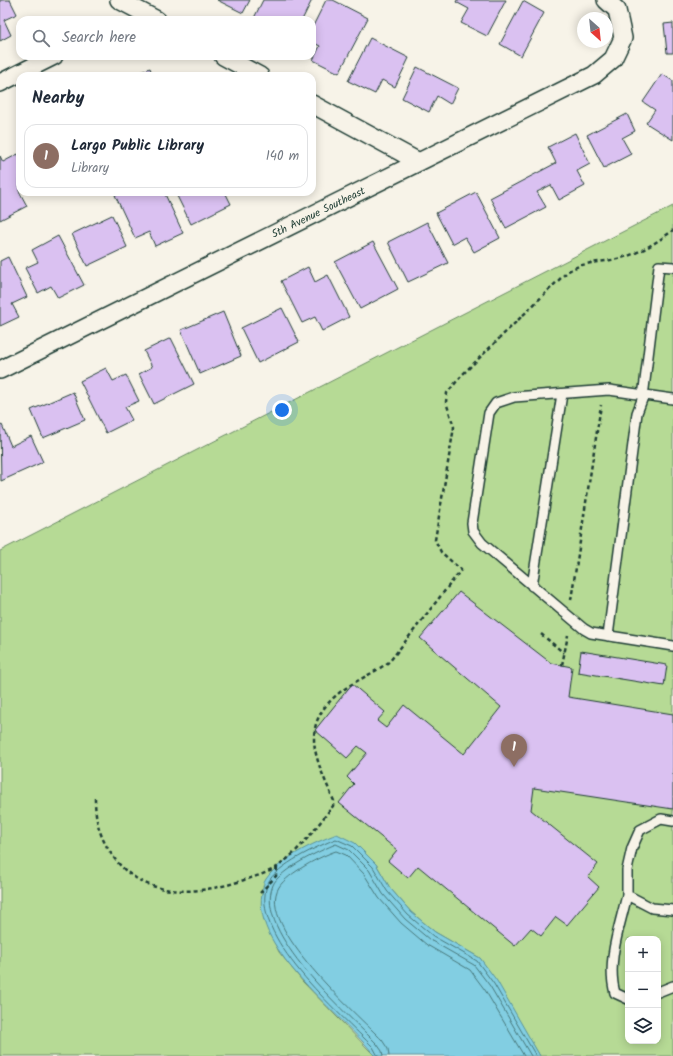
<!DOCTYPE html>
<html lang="en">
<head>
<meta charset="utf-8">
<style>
  :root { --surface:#fff; --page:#f2f2f3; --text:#1f2937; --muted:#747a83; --line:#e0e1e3; --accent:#0b8043 }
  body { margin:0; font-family:Kalam,sans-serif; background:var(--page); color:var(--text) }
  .controls { position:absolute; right:12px; bottom:12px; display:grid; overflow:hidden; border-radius:8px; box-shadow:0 2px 10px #0003 }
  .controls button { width:36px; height:36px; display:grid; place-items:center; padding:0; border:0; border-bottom:1px solid var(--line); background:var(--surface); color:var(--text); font:20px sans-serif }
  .compass { position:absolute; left:577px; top:12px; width:36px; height:36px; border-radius:50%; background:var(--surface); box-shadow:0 2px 10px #0003; rotate:153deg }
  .you { position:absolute; left:282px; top:410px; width:14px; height:14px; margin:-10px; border:3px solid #fff; border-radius:50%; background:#1a73e8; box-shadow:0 0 0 6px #1a73e833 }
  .badge { display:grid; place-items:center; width:26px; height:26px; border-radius:50%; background:var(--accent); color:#fff; font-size:13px; font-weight:700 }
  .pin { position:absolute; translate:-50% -33px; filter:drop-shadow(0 1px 2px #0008) }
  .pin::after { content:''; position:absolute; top:21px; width:14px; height:12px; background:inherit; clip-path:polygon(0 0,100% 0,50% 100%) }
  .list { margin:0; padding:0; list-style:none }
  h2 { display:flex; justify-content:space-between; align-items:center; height:52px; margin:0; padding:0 16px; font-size:17px }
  h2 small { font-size:13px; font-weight:400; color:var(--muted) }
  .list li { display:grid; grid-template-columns:26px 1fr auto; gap:12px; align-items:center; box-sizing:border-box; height:64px; margin:0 8px 8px; padding:0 8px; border:1px solid var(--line); border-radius:12px }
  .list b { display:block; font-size:15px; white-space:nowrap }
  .list p { margin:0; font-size:13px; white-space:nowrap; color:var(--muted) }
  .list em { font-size:13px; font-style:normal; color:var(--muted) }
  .icon { flex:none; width:22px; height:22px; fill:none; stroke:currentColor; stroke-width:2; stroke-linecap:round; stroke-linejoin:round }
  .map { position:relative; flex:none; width:673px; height:1056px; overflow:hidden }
  .search { position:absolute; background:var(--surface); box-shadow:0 2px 10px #0003; left:16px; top:16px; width:300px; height:44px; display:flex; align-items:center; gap:10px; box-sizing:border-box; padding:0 14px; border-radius:12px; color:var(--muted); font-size:15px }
  .panel { position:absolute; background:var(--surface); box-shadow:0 2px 10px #0003; left:16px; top:72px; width:300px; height:124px; border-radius:12px }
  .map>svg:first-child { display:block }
  .green { fill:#b6da95; stroke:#6a8c64; fill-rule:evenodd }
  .water { fill:#82cee2; stroke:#5a949c }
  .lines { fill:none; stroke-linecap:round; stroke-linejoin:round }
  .shore { stroke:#47777a; stroke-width:1 }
  .building { fill:#dac1f1; stroke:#1f3d34 }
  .lane-casing { stroke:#1f3d34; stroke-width:12 }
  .street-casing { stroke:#1f3d34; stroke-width:20 }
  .path { stroke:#1f3d34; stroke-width:2.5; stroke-dasharray:4 3; stroke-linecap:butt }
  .lane { stroke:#f7f3e8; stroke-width:9 }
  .street { stroke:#f7f3e8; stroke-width:17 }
  .labels { text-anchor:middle; stroke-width:4; stroke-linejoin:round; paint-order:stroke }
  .street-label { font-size:11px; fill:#1f3d34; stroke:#f7f3e8 }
</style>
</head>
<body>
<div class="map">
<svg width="673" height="1056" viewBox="0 0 673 1056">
  <rect width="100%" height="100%" fill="#f7f3e8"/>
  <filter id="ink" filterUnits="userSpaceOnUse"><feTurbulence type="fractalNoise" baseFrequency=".025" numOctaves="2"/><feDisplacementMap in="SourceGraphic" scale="8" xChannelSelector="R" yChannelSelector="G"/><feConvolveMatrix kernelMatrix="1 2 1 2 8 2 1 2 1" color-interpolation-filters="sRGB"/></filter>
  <g filter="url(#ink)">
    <path class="green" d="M 673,206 L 673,1056 L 540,1056 L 480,958 L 435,932 L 411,912 L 390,888 L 376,864 L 355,843 L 264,920 L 279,952 L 303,982 L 375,1056 L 0,1056 L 0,551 ZM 628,939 L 658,939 L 658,1041 L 628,1041 Z"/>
    <path class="water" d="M 337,834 L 355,843 L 376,864 L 390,888 L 411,912 L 435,932 L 480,958 L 497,981 L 540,1056 L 375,1056 C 344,1015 252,951 262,894 C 263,889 263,883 266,879 C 281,858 313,843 337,834 Z"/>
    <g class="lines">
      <path class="shore" d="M 378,1056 L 373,1047 C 341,1014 246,934 268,883 C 275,866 320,845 336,839 L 352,846 L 373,867 L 387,891 L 408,915 L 433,936 L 477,961 L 494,984 L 536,1056
        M 383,1056 L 382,1051 L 377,1044 C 347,1013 253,933 273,885 C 279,870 321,850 336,844 L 349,850 L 369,870 L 383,894 L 405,919 L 430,940 L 474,965 L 490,986 L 531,1056
        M 389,1056 L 388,1049 L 382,1040 C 357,1014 255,926 279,887 C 288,873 321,856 336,851 L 346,855 L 364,874 L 379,898 L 401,923 L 427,945 L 470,970 L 485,990 L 524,1056"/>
    </g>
    <path class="building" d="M 0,0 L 10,0 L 17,14 L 4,20 L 11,35 L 0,41 Z
      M 217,0 L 250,0 L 243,13 Z
      M 263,0 L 312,0 L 302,20 L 253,20 Z
      M 326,0 L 333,0 L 368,18 L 339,73 L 313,60 L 320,46 L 312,42 L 312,28 Z
      M 457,0 L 506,0 L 487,36 L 461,23 L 469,9 L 456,2 Z
      M 523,1 L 544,13 L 521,56 L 500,44 Z
      M 673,23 L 673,53 L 667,53 L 664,24 Z
      M 370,38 L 409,58 L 395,87 L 382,80 L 375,94 L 348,81 Z
      M 417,67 L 458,88 L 450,104 L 437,96 L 429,112 L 402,98 Z
      M 150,68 L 153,76 L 132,76 Z
      M 662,74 L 673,81 L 673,140 L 646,123 L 655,110 L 643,102 Z
      M 627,114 L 635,131 L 622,138 L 631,154 L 604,168 L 587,135 Z
      M 575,133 L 590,164 L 577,171 L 585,186 L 559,200 L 551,185 L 537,192 L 546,207 L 506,228 L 490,198 L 556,163 L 548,147 Z
      M 18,154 L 20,158 L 19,191 L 27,206 L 0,220 L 0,156 L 3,162 Z
      M 121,192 L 164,192 L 183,233 L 155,246 L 149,232 L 135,238 L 115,195 Z
      M 175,192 L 225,192 L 231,204 L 191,224 Z
      M 476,192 L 500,238 L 474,252 L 465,237 L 452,244 L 436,213 Z
      M 112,215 L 127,247 L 87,266 L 72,234 Z
      M 427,222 L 448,263 L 408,282 L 388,242 Z
      M 58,236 L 84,285 L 58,298 L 51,286 L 38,293 L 25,268 L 38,262 L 32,250 Z
      M 373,242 L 398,289 L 360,309 L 335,262 Z
      M 8,257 L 27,297 L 12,304 L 19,317 L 0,326 L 0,261 Z
      M 308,267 L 315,282 L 328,275 L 349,317 L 322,331 L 315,317 L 302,323 L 281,281 Z
      M 282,308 L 299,342 L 258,363 L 241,328 Z
      M 223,312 L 241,356 L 200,374 L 181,330 Z
      M 171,338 L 194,384 L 154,404 L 139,374 L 152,367 L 144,351 Z
      M 106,368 L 113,381 L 126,375 L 139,401 L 125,407 L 132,420 L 106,433 L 80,381 Z
      M 73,392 L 85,420 L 43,438 L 31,410 Z
      M 2,425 L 11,446 L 31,436 L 43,462 L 1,481 L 0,426 Z
      M 459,592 L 551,663 L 572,667 L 568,697 L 673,714 L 673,809 L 534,788 L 531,810 L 598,864 L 588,877 L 599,887 L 567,925 L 556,917 L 541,936 L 531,928 L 515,946 L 418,866 L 408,878 L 388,861 L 397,850 L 339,803 L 354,784 L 347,777 L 367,753 L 358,746 L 347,758 L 315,730 L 352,684 L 385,712 L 377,721 L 386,728 L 404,705 L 464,754 L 501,707 L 420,638 Z
      M 581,651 L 667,665 L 664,686 L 578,672 Z"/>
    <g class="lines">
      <defs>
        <path id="lane" d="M 673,399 L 609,390 L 514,397 L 496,403 L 489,413 L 472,523 L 473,531 L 482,543 L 584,629 L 591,633 L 673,646
          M 532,586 L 562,394
          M 608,636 L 637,413 L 643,397 L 659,266 L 673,267
          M 673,821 L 661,819 L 640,830 L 632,848 L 627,870 L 627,895 L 652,908 L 673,910
          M 627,895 C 620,926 606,962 615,993 L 628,999
          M 658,992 L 673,986"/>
        <path id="street" d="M 119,0 L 157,20
          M 223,56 L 260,76
          M 0,83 L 54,56
          M 312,104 L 419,162
          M 0,370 L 594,75 L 613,59 L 623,38 L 617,10 L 606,0"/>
      </defs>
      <use href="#lane" class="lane-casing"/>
      <use href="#street" class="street-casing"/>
      <path class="path" d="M 571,600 L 601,405
        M 541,634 L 564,653
        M 562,665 L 568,635
        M 95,798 C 95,818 99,835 110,852 C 140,899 193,896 241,881 C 253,877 266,874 277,867 C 300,851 316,827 333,806 L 334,801 C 315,757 297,724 343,690 C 358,679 375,673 390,661 L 461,570 L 441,552 L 435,540 L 454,427 L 446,402 L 447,393 L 463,374 L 567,272 C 583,261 602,263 621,258 C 640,253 658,242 673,230
        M 260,893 L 276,876 L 277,867"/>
      <use href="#lane" class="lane"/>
      <use href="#street" class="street"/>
    </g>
  </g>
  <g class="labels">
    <g class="street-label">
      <text transform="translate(318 212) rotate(-26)" y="4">5th Avenue Southeast</text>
    </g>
  </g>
</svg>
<div class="controls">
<button>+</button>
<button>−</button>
<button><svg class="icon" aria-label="layers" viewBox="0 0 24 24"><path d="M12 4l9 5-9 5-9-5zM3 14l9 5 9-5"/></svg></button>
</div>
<svg class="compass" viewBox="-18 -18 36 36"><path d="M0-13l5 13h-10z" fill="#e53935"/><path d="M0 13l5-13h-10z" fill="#747a83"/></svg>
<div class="you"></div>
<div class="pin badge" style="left:514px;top:767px;background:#8d6e63">1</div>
<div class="search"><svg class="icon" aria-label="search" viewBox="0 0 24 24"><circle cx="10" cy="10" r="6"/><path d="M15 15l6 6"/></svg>Search here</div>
<section class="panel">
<h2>Nearby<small></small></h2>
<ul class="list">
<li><span class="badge" style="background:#8d6e63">1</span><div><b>Largo Public Library</b><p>Library</p></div><em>140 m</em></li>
</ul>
</section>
</div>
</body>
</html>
